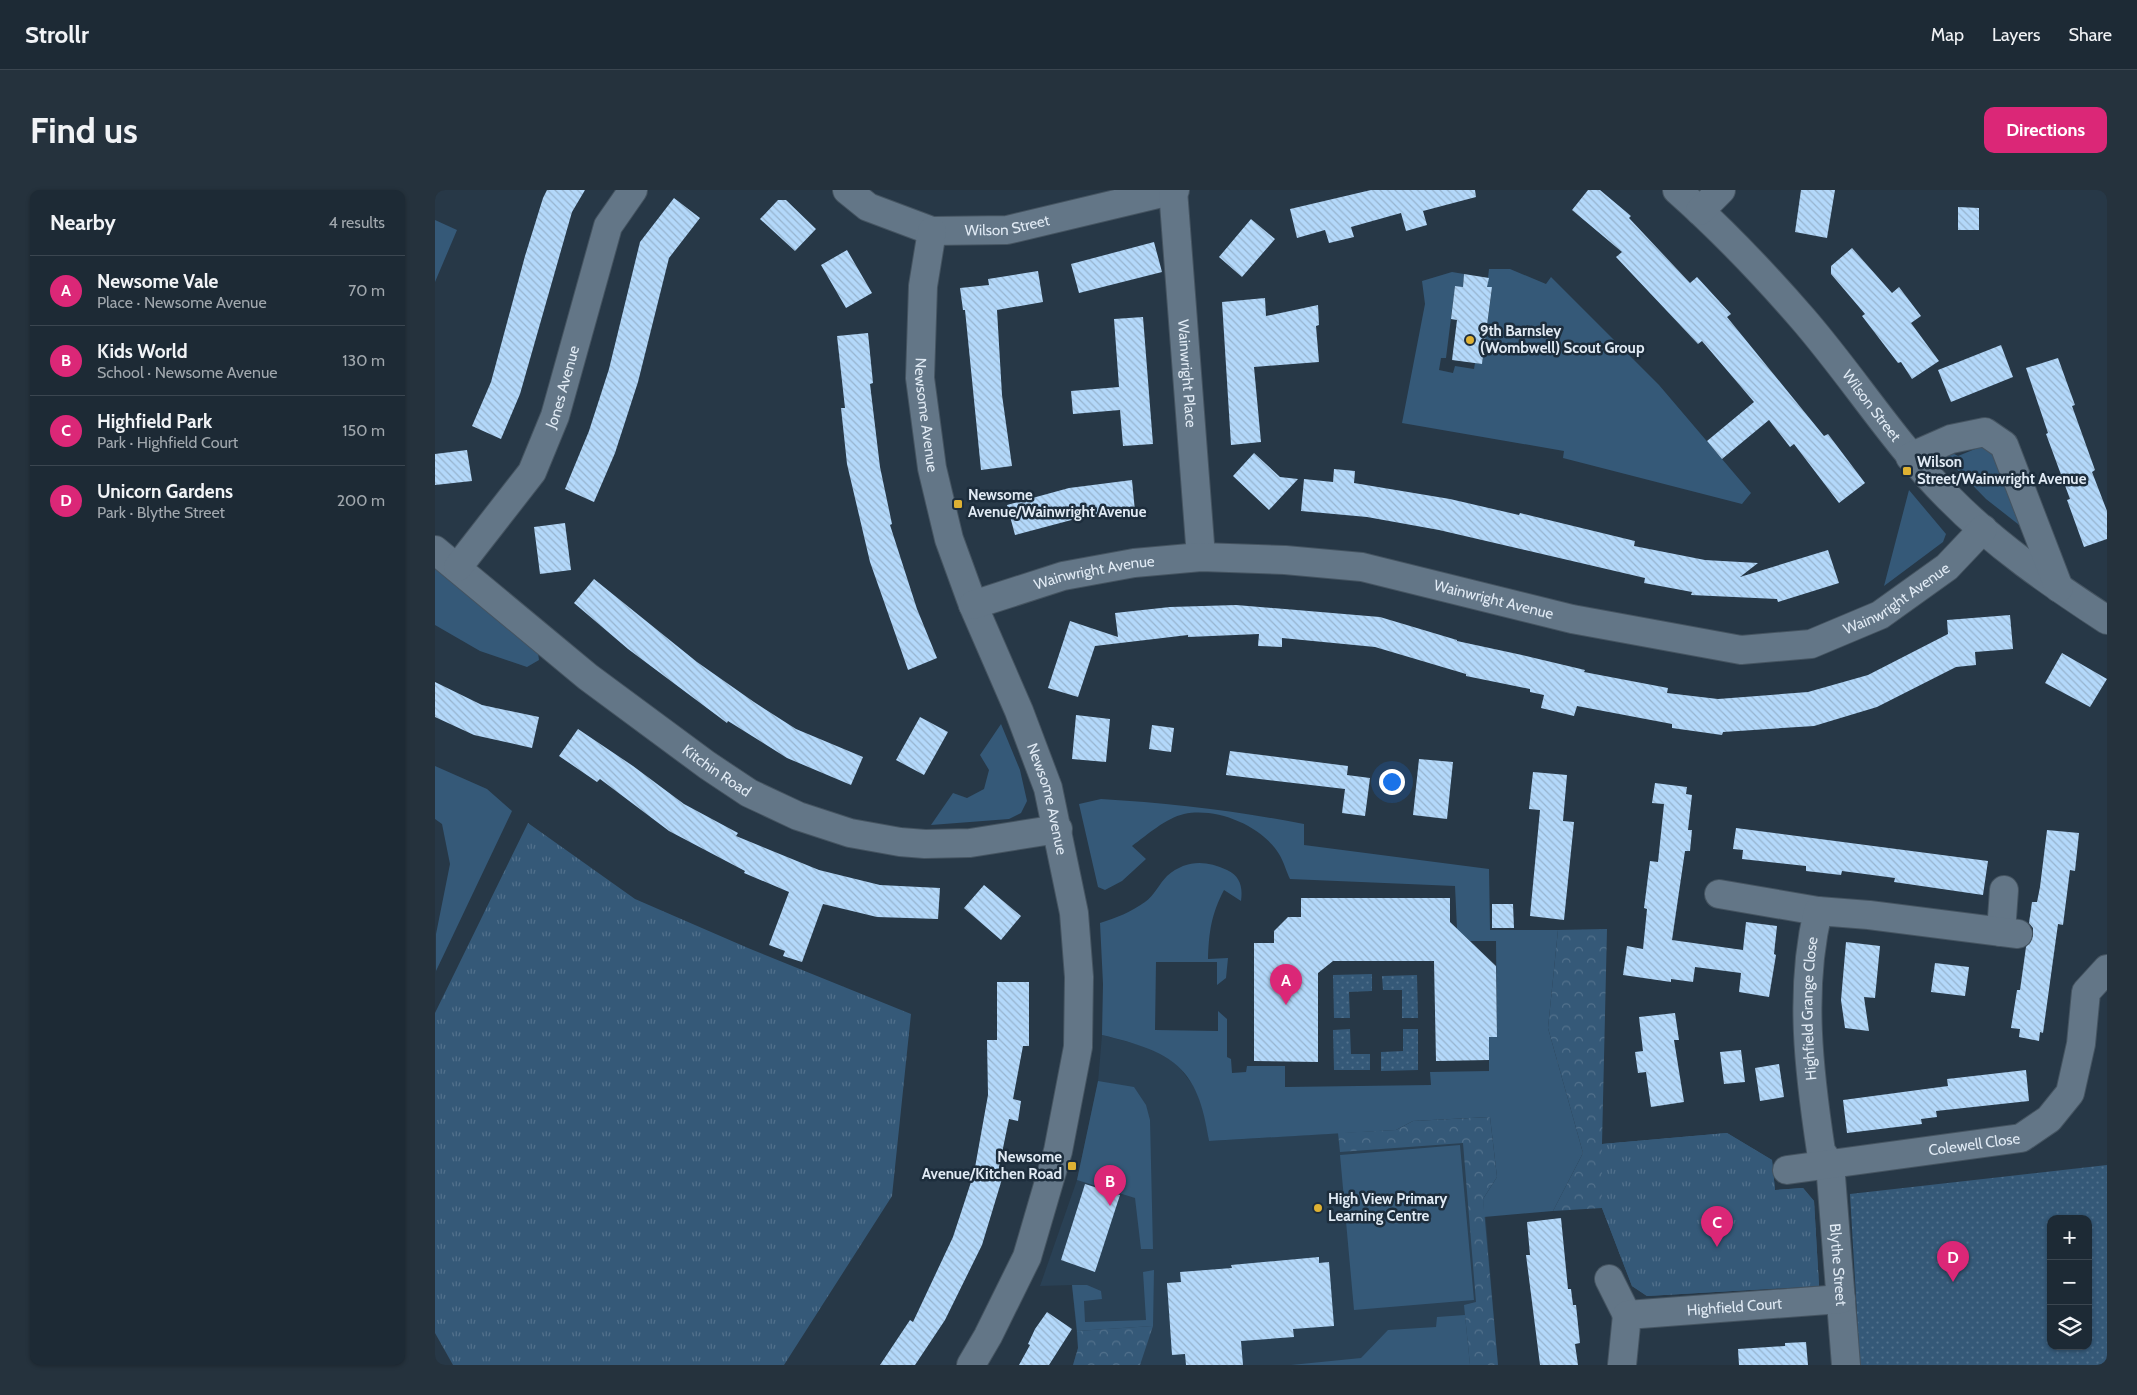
<!DOCTYPE html>
<html lang="en">
<head>
<meta charset="utf-8">
<style>
  :root { --surface:#1d2a35; --page:#25323d; --text:#f1f3f6; --muted:#a0a7ad; --line:#3b4650; --accent:#db2777 }
  body { margin:0; font-family:Cabin,sans-serif; background:var(--page); color:var(--text) }
  .controls { position:absolute; right:15px; bottom:15px; display:grid; overflow:hidden; border-radius:10px; box-shadow:0 1px 4px #0004 }
  .controls button { width:45px; height:45px; display:grid; place-items:center; padding:0; border:0; border-bottom:1px solid var(--line); background:var(--surface); color:var(--text); font:25px sans-serif }
  .you { position:absolute; left:956px; top:591px; width:18px; height:18px; margin:-12px; border:4px solid #fff; border-radius:50%; background:#1a73e8; box-shadow:0 0 0 8px #1a73e833 }
  .badge { display:grid; place-items:center; width:32px; height:32px; border-radius:50%; background:var(--accent); color:#fff; font-size:16px; font-weight:700 }
  .pin { position:absolute; translate:-50% -41px; filter:drop-shadow(0 1px 2px #0008) }
  .pin::after { content:''; position:absolute; top:26px; width:18px; height:15px; background:inherit; clip-path:polygon(0 0,100% 0,50% 100%) }
  .list { margin:0; padding:0; list-style:none }
  h2 { display:flex; justify-content:space-between; align-items:center; height:65px; margin:0; padding:0 20px; font-size:21px }
  h2 small { font-size:16px; font-weight:400; color:var(--muted) }
  .list li { display:grid; grid-template-columns:32px 1fr auto; gap:15px; align-items:center; box-sizing:border-box; height:70px; padding:0 20px; border-top:1px solid var(--line) }
  .list b { display:block; font-size:19px; white-space:nowrap }
  .list p { margin:0; font-size:16px; white-space:nowrap; color:var(--muted) }
  .list em { font-size:16px; font-style:normal; color:var(--muted) }
  .icon { flex:none; width:28px; height:28px; fill:none; stroke:currentColor; stroke-width:2; stroke-linecap:round; stroke-linejoin:round }
  .map { position:relative; flex:none; width:1672px; height:1175px; overflow:hidden; border-radius:10px }
  header { display:flex; align-items:center; gap:30px; box-sizing:border-box; height:70px; padding:0 25px; background:var(--surface); border-bottom:1px solid var(--line) }
  header strong { font-size:24px }
  nav { display:flex; gap:28px; margin-inline-start:auto; font-size:18px }
  .intro { display:flex; align-items:center; justify-content:space-between; box-sizing:border-box; height:120px; padding:0 30px }
  h1 { margin:0; font-size:35px }
  .button { padding:12px 22px; border-radius:10px; background:var(--accent); color:#fff; font-size:18px; font-weight:700 }
  main { display:flex; gap:30px; padding:0 30px }
  aside { flex:1; background:var(--surface); border-radius:10px; box-shadow:0 1px 4px #0004 }
  .map>svg:first-child { display:block }
  .built { fill:#2a4155 }
  .grass { fill:#355978 }
  .forest { fill:url(#forest-crowns) }
  .park { fill:url(#park-tufts) }
  .garden { fill:url(#garden-dots); fill-rule:evenodd }
  .building { fill:url(#building-back-hatch) }
  .lines { fill:none; stroke-linecap:round; stroke-linejoin:round }
  .minor-casing { stroke:#455461; stroke-width:30 }
  .minor { stroke:#637687; stroke-width:28 }
  .poi-dot { fill:#deb133; stroke:#1d2d3c; stroke-width:2 }
  .labels { text-anchor:middle; stroke-width:5; stroke-linejoin:round; paint-order:stroke }
  .street-label { font-size:15px; fill:#e0eaf4; stroke:#1d2d3c }
  .poi-label { font-size:15px; font-weight:bold; fill:#e0eaf4; stroke:#1d2d3c; text-anchor:start }
</style>
</head>
<body>
<header>
<strong>Strollr</strong>
<nav><a>Map</a><a>Layers</a><a>Share</a></nav>
</header>
<div class="intro"><h1>Find us</h1><a class="button">Directions</a></div>
<main>
<aside>
<h2>Nearby<small>4 results</small></h2>
<ul class="list">
<li><span class="badge">A</span><div><b>Newsome Vale</b><p>Place · Newsome Avenue</p></div><em>70 m</em></li>
<li><span class="badge">B</span><div><b>Kids World</b><p>School · Newsome Avenue</p></div><em>130 m</em></li>
<li><span class="badge">C</span><div><b>Highfield Park</b><p>Park · Highfield Court</p></div><em>150 m</em></li>
<li><span class="badge">D</span><div><b>Unicorn Gardens</b><p>Park · Blythe Street</p></div><em>200 m</em></li>
</ul>
</aside>
<div class="map">
<svg width="1672" height="1175" viewBox="0 0 1672 1175">
  <defs>
    <pattern id="forest-crowns" width="20" height="18" patternUnits="userSpaceOnUse" patternTransform="scale(1.25)"><rect width="20" height="18" fill="#355978"/><path d="M2 6a3 3 0 1 1 6 0M12 15a3 3 0 1 1 6 0" fill="none" stroke="#52718c"/></pattern>
    <pattern id="park-tufts" width="24" height="20" patternUnits="userSpaceOnUse" patternTransform="scale(1.25)"><rect width="24" height="20" fill="#355978"/><path d="M3 7l-1-3M5 7V3M7 7l1-3M15 17l-1-3M17 17v-4M19 17l1-3" fill="none" stroke="#52718c"/></pattern>
    <pattern id="garden-dots" width="8" height="8" patternUnits="userSpaceOnUse" patternTransform="scale(1.25)"><rect width="8" height="8" fill="#355978"/><path d="M2 2h.1M6 6h.1" fill="none" stroke="#52718c" stroke-width="1.8" stroke-linecap="round"/></pattern>
    <pattern id="building-back-hatch" width="6" height="6" patternUnits="userSpaceOnUse" patternTransform="scale(1.25)"><rect width="6" height="6" fill="#b3d8fa"/><path d="M-1 5l2 2M0 0l6 6M5-1l2 2" fill="none" stroke="#97b4ce"/></pattern>
  </defs>
  <rect width="100%" height="100%" fill="#273847"/>
  <path class="built" d="M 667,845 L 717,858 L 741,873 L 761,899 L 770,925 L 774,951 L 1043,935 L 1063,1175 L 638,1175 L 643,1158 L 637,1095 L 605,1096 L 642,990 L 663,892 Z"/>
  <path class="grass" d="M 0,30 L 22,40 L 0,92 Z
    M 1054,79 L 1075,79 L 1111,94 L 1116,87 L 1224,195 L 1316,303 L 1307,314 L 1128,268 L 1129,261 L 967,233 L 990,114 L 987,91 L 1017,82 L 1029,84 L 1028,97 L 1020,96 L 1011,168 L 1006,168 L 1004,180 L 1018,183 L 1020,176 L 1039,179 L 1040,173 L 1047,174 L 1057,98 L 1052,97 Z
    M 1545,257 L 1556,260 L 1588,338 L 1551,309 L 1506,263 L 1510,259 L 1523,266 Z
    M 1474,300 L 1511,344 L 1508,352 L 1449,396 Z
    M 0,375 L 102,456 L 104,470 L 92,477 L 45,461 L 0,435 Z
    M 566,534 L 585,580 L 592,611 L 586,623 L 574,629 L 496,635 L 518,603 L 532,608 L 549,599 L 554,580 L 545,565 Z
    M 0,576 L 52,599 L 77,621 L 1,781 L 1,744 L 15,674 L 7,634 L 0,629 Z
    M 666,609 C 735,613 802,621 869,634 L 869,655 L 1054,679 L 1055,740 L 1123,740 L 1113,838 L 1148,963 L 1118,1021 L 1049,1027 L 1048,1009 L 1062,987 L 1055,927 L 978,931 L 961,940 L 774,951 C 763,876 738,862 667,845 L 668,794 L 665,733 C 681,728 696,722 710,712 C 719,706 724,694 732,686 C 751,670 770,670 792,680 C 805,686 808,697 806,711 L 789,700 C 776,725 774,742 773,769 L 793,768 L 791,788 L 782,795 L 782,772 L 721,772 L 720,840 L 783,841 L 783,821 L 792,829 L 792,867 L 796,869 L 797,883 L 811,882 L 812,876 L 850,876 L 850,897 L 996,895 L 995,882 L 1054,881 L 1054,847 L 1062,847 L 1061,751 L 1035,751 L 1022,739 L 1020,696 L 855,689 C 851,681 849,672 844,664 C 827,636 782,617 749,624 C 731,628 712,645 697,656 L 711,669 L 687,691 L 670,700 L 663,697 L 644,614 Z
    M 663,891 L 699,897 L 711,915 L 715,930 L 718,1059 L 706,1059 L 700,1008 L 642,990 Z
    M 1025,955 L 1039,1110 L 919,1120 L 905,965 Z
    M 719,1080 L 718,1136 L 642,1141 L 637,1095 L 652,1095 L 666,1101 L 667,1109 L 649,1111 L 650,1132 L 711,1130 L 708,1082 Z
    M 1030,1125 L 1035,1175 L 856,1175 L 926,1168 L 953,1140 L 1001,1137 L 1002,1127 Z"/>
  <path class="forest" d="M 1172,739 L 1167,954 L 1292,943 L 1337,970 L 1340,1000 L 1368,998 L 1379,1011 L 1384,1096 L 1212,1106 L 1197,1096 L 1167,1018 L 1118,1021 L 1148,963 L 1113,838 L 1123,740 Z
    M 1055,927 L 1062,987 L 1048,1009 L 1063,1175 L 1035,1175 L 1029,1115 L 1041,1112 L 1028,953 L 905,962 L 903,943 L 961,940 L 978,931 Z
    M 718,1136 L 705,1175 L 638,1175 L 643,1158 L 642,1141 Z"/>
  <path class="park" d="M 93,633 L 200,709 L 313,758 L 476,824 L 457,1006 L 349,1175 L 18,1175 L 0,1143 L 0,823 Z
    M 1292,943 L 1337,970 L 1340,1000 L 1368,998 L 1379,1011 L 1384,1096 L 1212,1106 L 1197,1096 L 1167,1018 L 1167,954 Z"/>
  <path class="garden" d="M 937,784 L 937,801 L 914,802 L 915,828 L 899,828 L 898,785 Z
    M 982,785 L 983,828 L 967,828 L 967,800 L 948,800 L 947,786 Z
    M 915,839 L 916,864 L 935,864 L 935,880 L 899,880 L 898,840 Z
    M 968,839 L 983,839 L 983,880 L 946,881 L 946,862 L 968,861 Z
    M 1672,975 L 1672,1175 L 1425,1175 L 1415,1004 ZM 1616,1029 L 1653,1029 L 1653,1156 L 1616,1156 Z"/>
  <path class="building" d="M 112,0 L 150,0 L 137,22 L 85,204 L 66,249 L 37,236 L 56,192 L 90,66 L 108,8 Z
    M 936,0 L 1040,0 L 1041,7 L 988,21 L 992,35 L 971,41 L 966,23 L 916,37 L 919,47 L 894,53 L 890,40 L 862,48 L 855,19 Z
    M 1153,0 L 1165,0 L 1196,26 L 1194,28 L 1255,93 L 1262,87 L 1296,124 L 1292,127 L 1389,246 L 1393,244 L 1430,293 L 1404,313 L 1359,254 L 1355,257 L 1334,230 L 1287,269 L 1272,251 L 1319,212 L 1267,151 L 1263,154 L 1181,67 L 1187,62 L 1137,20 Z
    M 1366,0 L 1400,0 L 1392,48 L 1360,42 Z
    M 239,8 L 265,28 L 234,68 L 203,192 L 180,263 L 159,312 L 130,299 L 154,241 L 174,179 L 205,52 Z
    M 343,10 L 351,10 L 381,39 L 360,61 L 325,29 Z
    M 1523,17 L 1544,18 L 1544,40 L 1523,40 Z
    M 816,29 L 840,49 L 807,87 L 784,67 Z
    M 719,52 L 727,82 L 644,103 L 636,74 Z
    M 1417,58 L 1457,103 L 1464,97 L 1486,126 L 1476,133 L 1504,171 L 1477,189 L 1466,172 L 1463,173 L 1427,126 L 1430,124 L 1396,84 L 1396,76 Z
    M 412,60 L 437,103 L 411,118 L 386,75 Z
    M 603,81 L 608,112 L 562,120 L 567,205 L 577,276 L 546,280 L 530,120 L 528,120 L 525,98 L 554,95 L 553,89 Z
    M 1029,84 L 1054,88 L 1052,97 L 1057,97 L 1047,174 L 1017,170 L 1022,130 L 1016,129 L 1020,96 L 1028,97 Z
    M 830,108 L 831,126 L 883,115 L 884,135 L 881,136 L 884,172 L 819,177 L 826,252 L 796,255 L 787,112 Z
    M 708,127 L 718,254 L 688,256 L 685,220 L 638,224 L 636,201 L 684,197 L 679,129 Z
    M 433,143 L 438,193 L 435,194 L 445,277 L 457,334 L 455,335 L 482,419 L 502,468 L 473,480 L 435,372 L 412,274 L 406,218 L 410,218 L 402,146 Z
    M 1566,155 L 1578,187 L 1516,212 L 1503,180 Z
    M 1623,168 L 1640,215 L 1637,216 L 1660,280 L 1657,282 L 1672,321 L 1672,349 L 1649,357 L 1632,310 L 1635,309 L 1611,244 L 1613,243 L 1591,178 Z
    M 32,260 L 37,291 L 0,295 L 0,264 Z
    M 819,263 L 845,287 L 863,289 L 834,320 L 798,286 Z
    M 899,279 L 920,281 L 919,293 L 1015,309 L 1084,325 L 1085,323 L 1200,351 L 1199,356 L 1270,370 L 1323,373 L 1305,387 L 1393,360 L 1404,393 L 1343,412 L 1342,409 L 1256,405 L 1257,402 L 1209,393 L 1210,388 L 1004,340 L 932,327 L 866,321 L 869,289 L 898,292 Z
    M 697,290 L 700,321 L 644,328 L 580,345 L 572,315 L 634,298 Z
    M 130,333 L 136,380 L 105,384 L 99,337 Z
    M 159,389 L 262,472 L 319,512 L 361,539 L 428,567 L 416,595 L 352,568 L 293,531 L 292,533 L 193,459 L 139,413 Z
    M 801,415 L 945,427 L 1022,450 L 1022,451 L 1087,465 L 1150,480 L 1149,482 L 1233,498 L 1232,503 L 1283,509 L 1373,502 L 1433,485 L 1513,444 L 1512,430 L 1575,425 L 1578,459 L 1540,462 L 1541,475 L 1521,477 L 1442,517 L 1379,536 L 1288,542 L 1287,545 L 1237,538 L 1237,534 L 1142,516 L 1139,526 L 1106,518 L 1109,505 L 1095,502 L 1095,499 L 1031,486 L 1031,484 L 940,457 L 847,448 L 847,457 L 823,456 L 824,444 L 753,447 L 753,445 L 660,456 L 643,507 L 613,498 L 635,431 L 683,447 L 680,423 L 735,417 Z
    M 1627,463 L 1672,489 L 1655,517 L 1610,493 Z
    M 0,492 L 47,515 L 104,527 L 97,558 L 39,545 L 0,527 Z
    M 641,525 L 675,529 L 671,572 L 637,569 Z
    M 485,527 L 513,542 L 489,585 L 461,570 Z
    M 717,535 L 739,538 L 736,562 L 714,559 Z
    M 143,539 L 198,576 L 249,614 L 303,643 L 301,646 L 384,680 L 445,695 L 505,698 L 503,729 L 442,727 L 388,714 L 367,772 L 348,766 L 350,761 L 334,755 L 354,702 L 309,683 L 310,681 L 234,641 L 165,589 L 162,592 L 124,566 Z
    M 795,561 L 913,576 L 912,585 L 935,588 L 930,626 L 907,623 L 910,599 L 791,585 Z
    M 984,569 L 1018,572 L 1012,629 L 978,625 Z
    M 1098,582 L 1132,585 L 1128,631 L 1139,632 L 1129,730 L 1095,726 L 1105,620 L 1094,619 Z
    M 1220,593 L 1252,597 L 1251,604 L 1257,605 L 1253,640 L 1257,640 L 1255,661 L 1250,661 L 1237,750 L 1308,760 L 1311,732 L 1342,736 L 1339,764 L 1341,765 L 1334,807 L 1304,802 L 1306,783 L 1260,777 L 1258,792 L 1236,789 L 1236,792 L 1188,785 L 1192,756 L 1208,759 L 1212,719 L 1209,718 L 1215,671 L 1223,672 L 1229,614 L 1217,613 Z
    M 1301,638 L 1553,671 L 1548,705 L 1459,692 L 1460,688 L 1407,681 L 1406,685 L 1371,681 L 1371,676 L 1307,669 L 1308,660 L 1298,659 Z
    M 1612,640 L 1644,643 L 1640,681 L 1635,680 L 1628,735 L 1623,734 L 1608,843 L 1605,842 L 1604,851 L 1584,847 L 1585,839 L 1576,838 L 1582,800 L 1585,800 L 1591,757 L 1598,746 L 1598,738 L 1594,733 L 1597,712 L 1602,712 L 1605,697 Z
    M 549,695 L 586,726 L 566,750 L 529,718 Z
    M 866,708 L 1015,708 L 1015,732 L 1061,776 L 1062,847 L 1054,847 L 1054,870 L 1001,871 L 999,771 L 898,771 L 883,783 L 883,872 L 819,871 L 819,753 L 839,753 L 839,741 L 853,727 L 866,727 Z
    M 1057,714 L 1078,714 L 1079,738 L 1057,738 Z
    M 1411,752 L 1445,756 L 1440,808 L 1429,807 L 1434,841 L 1410,838 L 1406,810 Z
    M 1500,773 L 1534,777 L 1530,806 L 1496,802 Z
    M 562,792 L 594,792 L 594,856 L 588,856 L 578,909 L 586,911 L 583,931 L 574,929 L 562,987 L 567,989 L 547,1055 L 510,1130 L 480,1175 L 445,1175 L 475,1130 L 478,1132 L 518,1047 L 539,983 L 553,905 L 552,850 L 562,850 Z
    M 1240,823 L 1244,850 L 1239,850 L 1249,912 L 1216,917 L 1211,882 L 1203,883 L 1200,862 L 1208,861 L 1204,827 Z
    M 1306,860 L 1310,892 L 1289,894 L 1285,862 Z
    M 1344,874 L 1349,907 L 1325,911 L 1320,878 Z
    M 1591,880 L 1594,911 L 1501,921 L 1502,927 L 1486,929 L 1487,934 L 1412,943 L 1408,910 L 1513,896 L 1512,889 Z
    M 650,994 L 685,1005 L 660,1082 L 626,1070 Z
    M 1126,1028 L 1133,1099 L 1136,1099 L 1138,1115 L 1141,1115 L 1145,1153 L 1140,1154 L 1143,1175 L 1105,1175 L 1091,1065 L 1095,1065 L 1092,1032 Z
    M 884,1067 L 884,1073 L 894,1072 L 899,1136 L 858,1139 L 859,1147 L 806,1151 L 808,1175 L 751,1175 L 750,1164 L 737,1165 L 732,1093 L 746,1092 L 745,1082 L 797,1078 L 796,1075 Z
    M 612,1122 L 637,1139 L 614,1175 L 584,1175 L 595,1155 L 593,1154 L 600,1139 Z
    M 1371,1152 L 1373,1175 L 1304,1175 L 1303,1159 L 1350,1156 L 1350,1153 Z"/>
  <g class="lines">
    <defs>
      <g id="minor">
        <path id="s1" d="M 412,0 L 433,17 L 497,41 L 572,40 L 740,0"/>
        <path id="s2" d="M 738,0 L 766,367"/>
        <path id="s3" d="M 1242,0 C 1286,39 1329,84 1368,129 C 1419,188 1459,253 1514,308 C 1560,355 1617,394 1672,430"/>
        <path d="M 1265,21 L 1286,0"/>
        <path id="s4" d="M 497,41 L 488,96 L 485,188 L 497,278 L 514,349 L 538,415 L 584,521 L 613,598 L 639,723 L 644,787 L 643,857 L 623,961 L 592,1067 L 553,1146 L 536,1175"/>
        <path d="M 1475,267 L 1516,249 L 1550,242 L 1569,255 L 1624,398"/>
        <path id="s5" d="M 0,360 L 153,487 L 272,575 L 314,603 L 363,626 L 415,643 L 465,652 L 490,654 L 535,653 L 623,639"/>
        <path id="s6" d="M 23,377 L 97,282 L 120,226 L 173,36 L 198,0"/>
        <path id="s7" d="M 538,415 L 628,386 L 699,373 L 766,367 L 850,370 L 927,377 L 1137,429 L 1306,460 L 1376,454 L 1445,425 L 1512,377 L 1548,339"/>
        <path d="M 1284,704 L 1383,721"/>
        <path d="M 1566,742 L 1569,700"/>
        <path id="s8" d="M 1395,974 L 1386,961 C 1374,882 1364,800 1383,721 L 1434,725 L 1583,744"/>
        <path id="s9" d="M 1395,974 L 1411,1175"/>
        <path id="s10" d="M 1352,980 L 1586,948 L 1614,929 L 1635,903 L 1646,854 L 1651,802 L 1672,779"/>
        <path d="M 1174,1089 L 1192,1125"/>
        <path id="s11" d="M 1187,1175 L 1192,1125 L 1406,1109"/>
      </g>
    </defs>
    <use href="#minor" class="minor-casing"/>
    <use href="#minor" class="minor"/>
  </g>
  <g class="poi-dot">
    <circle cx="1035" cy="150" r="5"/>
    <rect x="1467" y="276" width="10" height="10" rx="2.5"/>
    <rect x="518" y="309" width="10" height="10" rx="2.5"/>
    <rect x="632" y="971" width="10" height="10" rx="2.5"/>
    <circle cx="883" cy="1018" r="5"/>
  </g>
  <g class="labels">
    <g class="street-label">
      <text dy="5" stroke="none"><textPath href="#s1" startOffset="171">Wilson Street</textPath></text>
      <text dy="5" stroke="none"><textPath href="#s2" startOffset="184">Wainwright Place</textPath></text>
      <text dy="5" stroke="none"><textPath href="#s6" startOffset="211">Jones Avenue</textPath></text>
      <text dy="5" stroke="none"><textPath href="#s3" startOffset="291">Wilson Street</textPath></text>
      <text dy="5" stroke="none"><textPath href="#s4" startOffset="185">Newsome Avenue</textPath></text>
      <text dy="5" stroke="none"><textPath href="#s7" startOffset="126">Wainwright Avenue</textPath></text>
      <text dy="5" stroke="none"><textPath href="#s7" startOffset="951">Wainwright Avenue</textPath></text>
      <text dy="5" stroke="none"><textPath href="#s7" startOffset="531">Wainwright Avenue</textPath></text>
      <text dy="5" stroke="none"><textPath href="#s5" startOffset="358">Kitchin Road</textPath></text>
      <text dy="5" stroke="none"><textPath href="#s4" startOffset="590">Newsome Avenue</textPath></text>
      <text dy="5" stroke="none"><textPath href="#s8" startOffset="159">Highfield Grange Close</textPath></text>
      <text dy="5" stroke="none"><textPath href="#s10" startOffset="189">Colewell Close</textPath></text>
      <text dy="5" stroke="none"><textPath href="#s9" startOffset="101">Blythe Street</textPath></text>
      <text dy="5" stroke="none"><textPath href="#s11" startOffset="158">Highfield Court</textPath></text>
    </g>
    <g class="poi-label">
      <text x="1045" y="146">9th Barnsley<tspan x="1045" dy="17">(Wombwell) Scout Group</tspan></text>
      <text x="1482" y="277">Wilson<tspan x="1482" dy="17">Street/Wainwright Avenue</tspan></text>
      <text x="533" y="310">Newsome<tspan x="533" dy="17">Avenue/Wainwright Avenue</tspan></text>
      <text x="627" y="972" text-anchor="end">Newsome<tspan x="627" dy="17">Avenue/Kitchen Road</tspan></text>
      <text x="893" y="1014">High View Primary<tspan x="893" dy="17">Learning Centre</tspan></text>
    </g>
  </g>
</svg>
<div class="controls">
<button>+</button>
<button>−</button>
<button><svg class="icon" aria-label="layers" viewBox="0 0 24 24"><path d="M12 4l9 5-9 5-9-5zM3 14l9 5 9-5"/></svg></button>
</div>
<div class="you"></div>
<div class="pin badge" style="left:851px;top:815px">A</div>
<div class="pin badge" style="left:675px;top:1016px">B</div>
<div class="pin badge" style="left:1282px;top:1057px">C</div>
<div class="pin badge" style="left:1518px;top:1092px">D</div>
</div>
</main>
</body>
</html>
